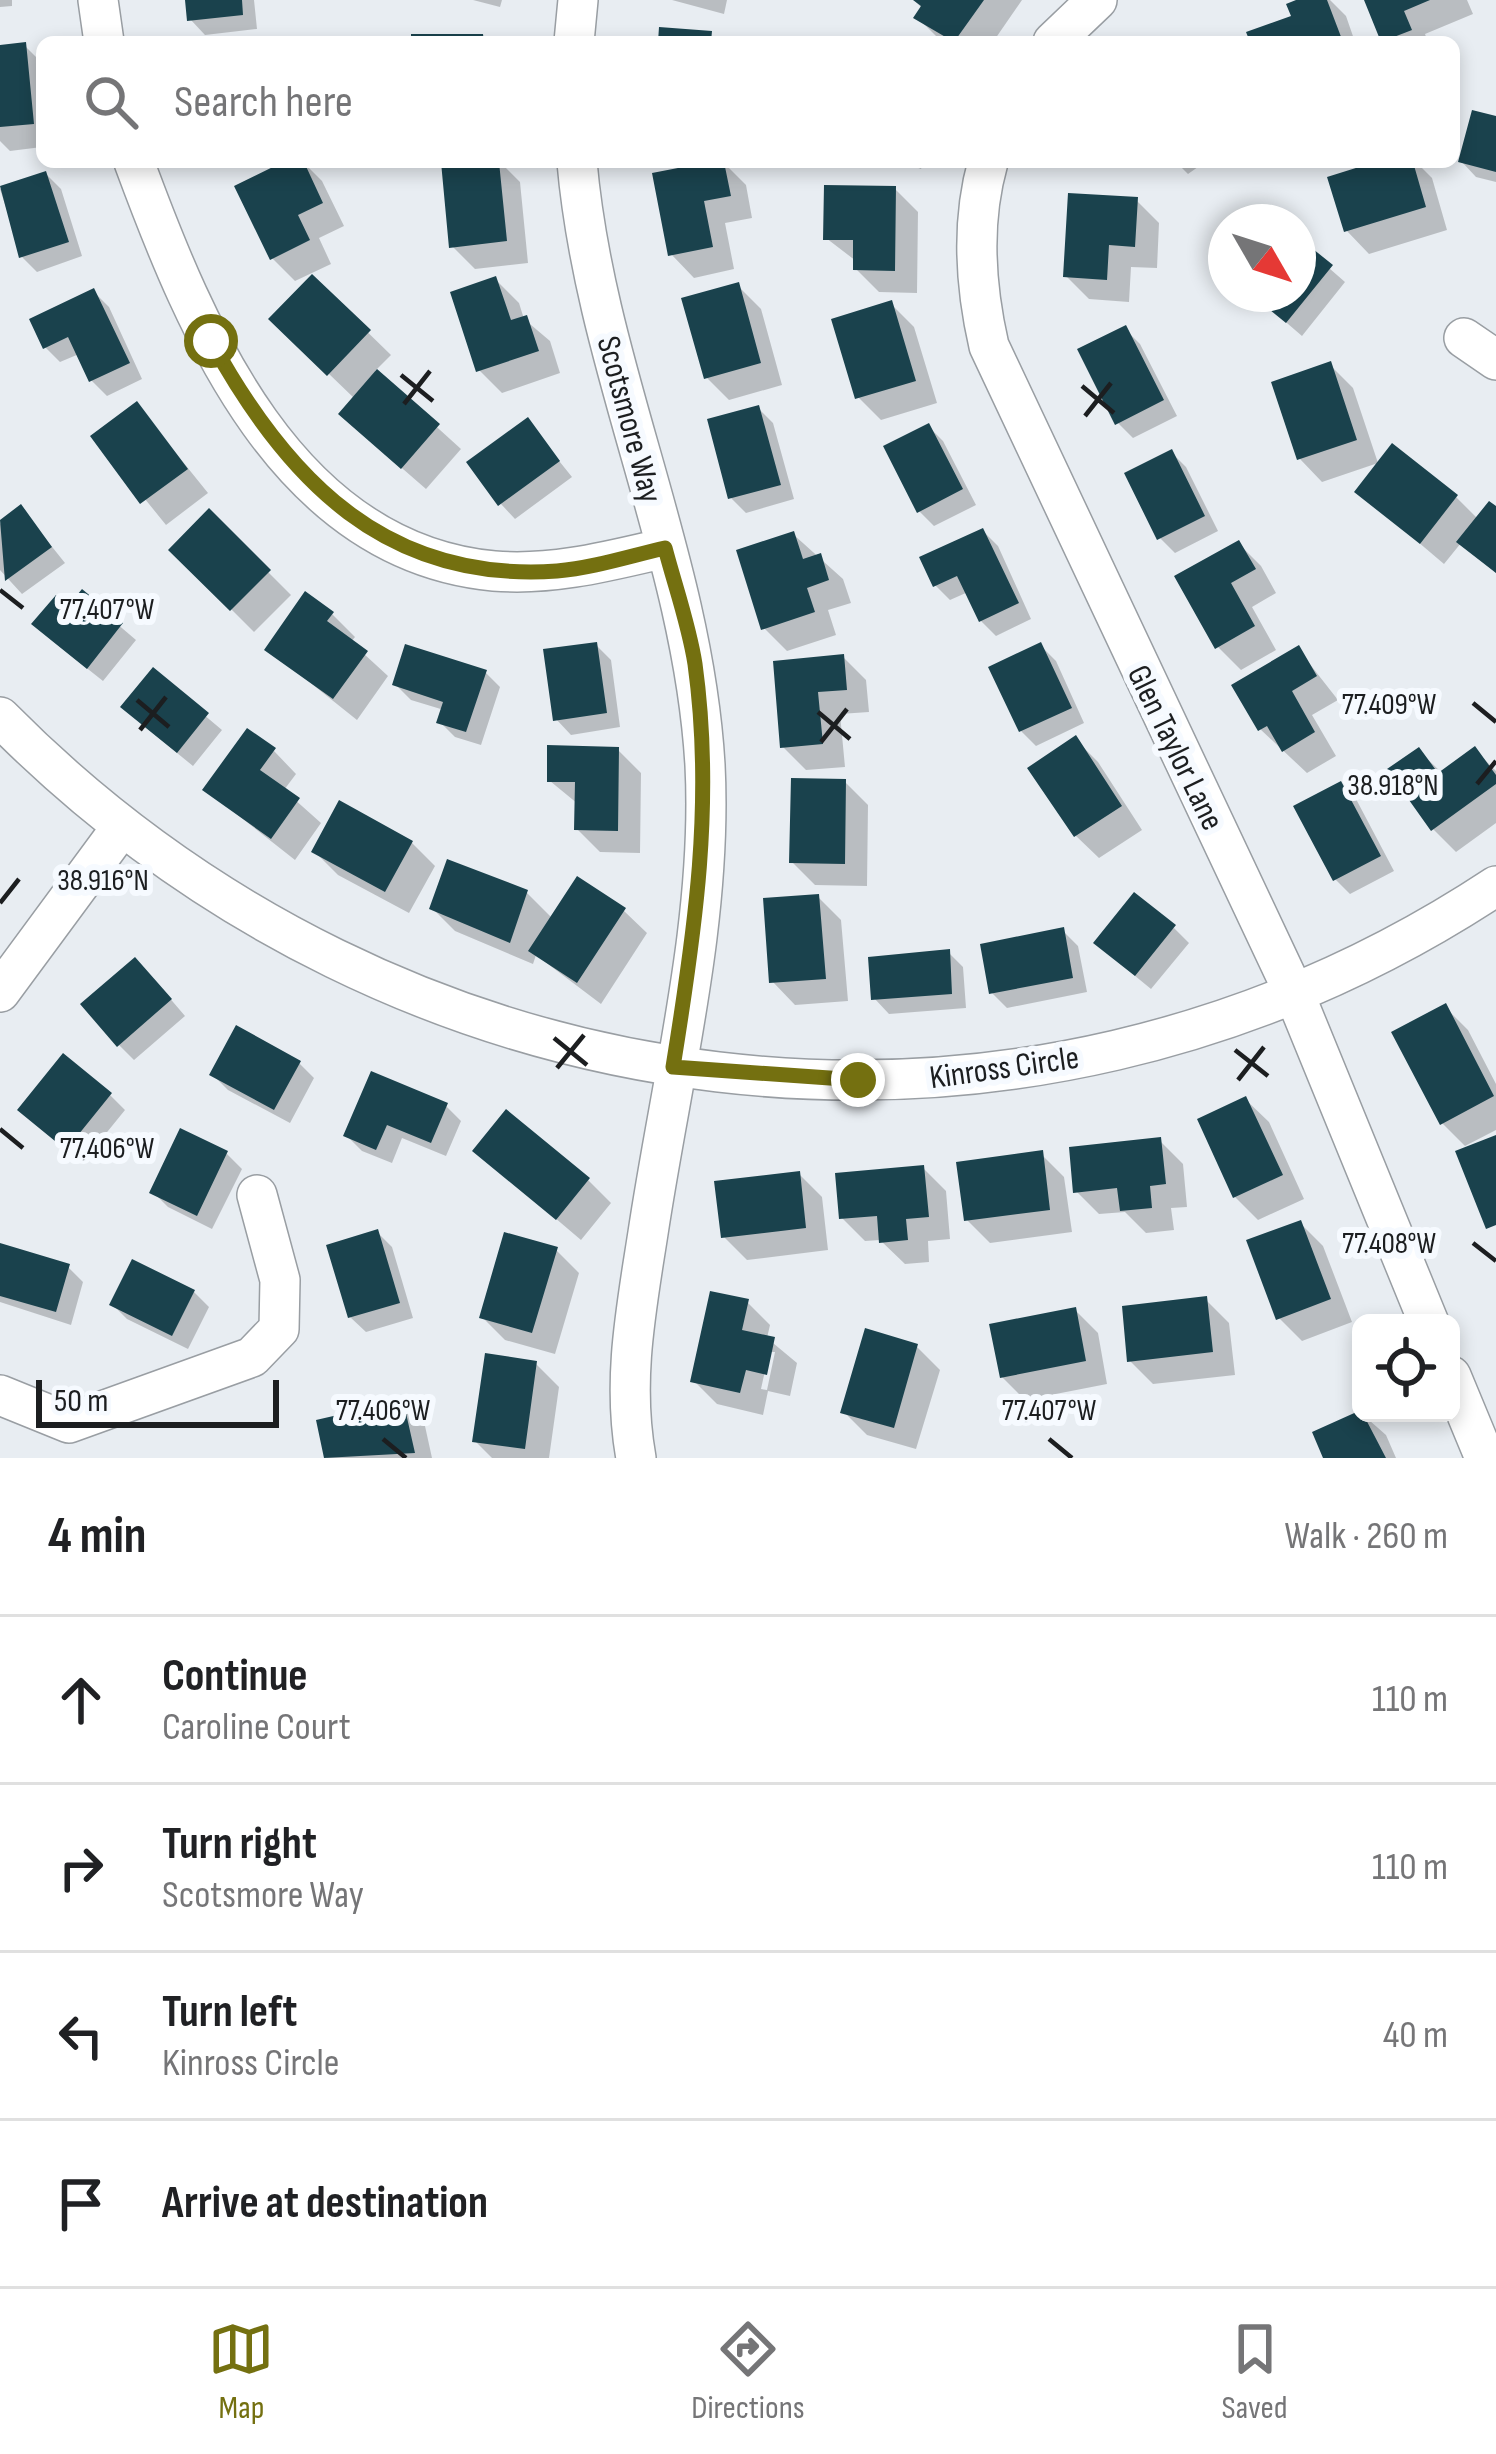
<!DOCTYPE html>
<html lang="en">
<head>
<meta charset="utf-8">
<style>
  :root { --surface:#fff; --page:#f6f6f6; --text:#202124; --muted:#757577; --line:#e0e0e0; --accent:#747010 }
  body { margin:0; font-family:"Sofia Sans Condensed",sans-serif; background:var(--page); color:var(--text) }
  .controls { position:absolute; right:36px; bottom:36px; display:grid; overflow:hidden; border-radius:18px; box-shadow:0 6px 18px #0003 }
  .controls button { width:108px; height:108px; display:grid; place-items:center; padding:0; border:0; border-bottom:3px solid var(--line); background:var(--surface); color:var(--text); font:60px sans-serif }
  .compass { position:absolute; left:1208px; top:204px; width:108px; height:108px; border-radius:50%; background:var(--surface); box-shadow:0 6px 18px #0003; rotate:129deg }
  .scale { position:absolute; left:36px; bottom:30px; width:243px; box-sizing:border-box; padding-left:12px; border:6px solid #1c1e20; border-top:0; font-size:33px; line-height:42px; white-space:nowrap; color:#1c1e20; -webkit-text-stroke:9px #f6faff; paint-order:stroke }
  .stop { position:absolute; width:36px; height:36px; margin:-27px; border:9px solid #747010; border-radius:50%; background:#fff }
  .stop.end { background:#747010; border-color:#fff; box-shadow:0 3px 12px #0008 }
  .list { margin:0; padding:0; list-style:none }
  h2 { display:flex; justify-content:space-between; align-items:center; height:156px; margin:0; padding:0 48px; font-size:51px }
  h2 small { font-size:39px; font-weight:400; color:var(--muted) }
  .list li { display:grid; grid-template-columns:78px 1fr auto; gap:36px; align-items:center; box-sizing:border-box; height:168px; padding:0 48px; border-top:3px solid var(--line) }
  .list b { display:block; font-size:45px; white-space:nowrap }
  .list p { margin:0; font-size:39px; white-space:nowrap; color:var(--muted) }
  .list em { font-size:39px; font-style:normal; color:var(--muted) }
  .icon { flex:none; width:66px; height:66px; fill:none; stroke:currentColor; stroke-width:2; stroke-linecap:round; stroke-linejoin:round }
  .map { position:relative; flex:none; width:1496px; height:1458px; overflow:hidden }
  .search { position:absolute; background:var(--surface); box-shadow:0 6px 18px #0003; left:36px; right:36px; top:36px; height:132px; display:flex; align-items:center; gap:30px; box-sizing:border-box; padding:0 42px; border-radius:18px; color:var(--muted); font-size:45px }
  .sheet { height:828px; background:var(--surface) }
  nav { display:flex; justify-content:space-around; align-items:center; box-sizing:border-box; height:168px; border-top:3px solid var(--line); background:var(--surface); font-size:33px; color:var(--muted) }
  nav a { display:grid; justify-items:center; gap:6px }
  nav .on { color:var(--accent) }
  .map>svg:first-child { display:block }
  .shadow { fill:#0003; fill-rule:evenodd }
  .building { fill:#1a424d }
  .lines { fill:none; stroke-linecap:round; stroke-linejoin:round }
  .minor-casing { stroke:#999ea3; stroke-width:42 }
  .minor { stroke:#fff; stroke-width:39 }
  .route { stroke:#747010; stroke-width:15 }
  .ticks { fill:none; stroke:#1c1e20; stroke-width:4.5 }
  .labels { text-anchor:middle; stroke-width:12; stroke-linejoin:round; paint-order:stroke }
  .street-label { font-size:33px; fill:#1c1e20; stroke:#f6faff }
  .ticks-label { font-size:30px; text-anchor:middle; fill:#1c1e20; stroke:#f6faff; stroke-width:12; stroke-linejoin:round; paint-order:stroke }
</style>
</head>
<body>
<div class="map">
<svg width="1496" height="1458" viewBox="0 0 1496 1458">
  <rect width="100%" height="100%" fill="#e8edf2"/>
  <path class="shadow" d="M 0,0 L 12,0 L 12,6 L 0,7 Z
    M 188,0 L 254,0 L 257,29 L 205,35 L 190,19 Z
    M 473,0 L 502,0 L 500,7 Z
    M 672,0 L 727,0 L 724,14 Z
    M 914,0 L 1022,0 L 993,42 L 942,42 L 917,17 L 923,9 Z
    M 1305,0 L 1330,0 L 1346,16 L 1355,42 L 1253,42 L 1295,17 Z
    M 1367,0 L 1467,0 L 1473,14 L 1425,34 L 1428,42 L 1385,42 Z
    M 25,46 L 42,63 L 42,147 L 10,151 L 0,141 L 0,48 Z
    M 1496,119 L 1496,182 L 1476,177 L 1461,161 Z
    M 290,162 L 303,162 L 322,181 L 344,226 L 319,238 L 331,264 L 295,281 L 272,258 Z
    M 466,162 L 500,162 L 520,182 L 528,263 L 475,269 L 452,246 Z
    M 723,162 L 746,185 L 752,218 L 725,223 L 734,269 L 694,278 L 671,254 Z
    M 902,162 L 924,162 L 921,169 Z
    M 1176,162 L 1205,162 L 1188,174 Z
    M 1385,162 L 1416,162 L 1432,178 L 1447,230 L 1369,254 L 1346,230 Z
    M 46,174 L 61,189 L 82,256 L 37,272 L 22,257 L 0,189 Z
    M 895,189 L 918,212 L 917,293 L 879,292 L 856,269 L 856,261 L 826,238 Z
    M 1136,200 L 1159,223 L 1157,268 L 1131,267 L 1129,302 L 1089,299 L 1066,276 Z
    M 1298,241 L 1345,282 L 1302,336 L 1253,294 L 1298,294 Z
    M 312,278 L 391,355 L 375,371 L 461,449 L 426,489 L 365,436 L 355,399 L 272,319 Z
    M 496,280 L 519,303 L 524,319 L 550,341 L 560,373 L 502,393 L 479,370 Z
    M 738,286 L 761,309 L 782,385 L 729,400 L 706,377 Z
    M 94,292 L 109,307 L 142,379 L 107,396 L 92,381 L 79,354 L 60,362 L 45,347 Z
    M 891,304 L 914,327 L 937,403 L 881,420 L 858,397 Z
    M 1125,329 L 1140,344 L 1177,416 L 1133,438 L 1118,423 Z
    M 1330,365 L 1353,388 L 1378,463 L 1322,482 L 1300,459 Z
    M 137,405 L 208,493 L 166,525 L 94,436 Z
    M 758,408 L 773,423 L 794,499 L 746,513 L 731,498 Z
    M 527,421 L 572,477 L 515,519 L 501,504 Z
    M 928,426 L 943,441 L 976,505 L 934,526 L 919,511 Z
    M 1171,452 L 1186,467 L 1218,531 L 1175,553 L 1160,538 Z
    M 1358,491 L 1456,497 L 1478,519 L 1496,510 L 1496,573 L 1461,543 L 1444,564 Z
    M 21,508 L 65,563 L 22,594 L 0,570 L 0,524 Z
    M 209,513 L 291,595 L 254,632 L 172,550 Z
    M 983,531 L 998,546 L 1031,619 L 996,636 L 981,621 L 968,592 L 950,600 L 935,585 Z
    M 794,535 L 843,579 L 851,603 L 828,610 L 836,635 L 787,651 L 764,628 Z
    M 1238,543 L 1261,566 L 1276,593 L 1252,607 L 1276,650 L 1241,670 L 1218,647 Z
    M 82,594 L 136,640 L 103,681 L 50,639 Z
    M 332,614 L 355,637 L 351,642 L 388,676 L 357,720 L 268,649 Z
    M 596,645 L 611,660 L 620,727 L 571,735 L 556,719 Z
    M 1041,646 L 1056,661 L 1084,723 L 1036,746 L 1021,731 Z
    M 1298,649 L 1338,700 L 1312,715 L 1336,756 L 1307,773 L 1260,729 Z
    M 843,657 L 866,680 L 869,712 L 840,714 L 845,767 L 806,770 L 783,747 L 776,663 Z
    M 153,672 L 222,730 L 193,766 L 139,722 Z
    M 485,672 L 500,687 L 481,745 L 455,737 L 440,722 L 444,710 L 411,700 L 396,685 Z
    M 1075,739 L 1098,762 L 1142,830 L 1099,858 L 1076,836 Z
    M 618,750 L 641,773 L 640,853 L 600,852 L 577,829 L 578,804 L 550,781 Z
    M 1475,750 L 1496,771 L 1496,823 L 1456,852 L 1433,829 L 1419,751 L 1442,773 Z
    M 274,751 L 296,774 L 284,790 L 321,823 L 295,860 L 206,790 Z
    M 845,782 L 868,805 L 867,886 L 815,885 L 792,862 Z
    M 1341,784 L 1356,799 L 1394,871 L 1350,894 L 1335,879 Z
    M 412,843 L 435,866 L 409,913 L 338,875 L 315,852 Z
    M 526,892 L 553,919 L 624,911 L 647,933 L 601,1004 L 536,955 L 533,964 L 455,931 L 432,908 Z
    M 818,897 L 841,920 L 848,1001 L 795,1005 L 772,981 Z
    M 1174,928 L 1189,943 L 1151,989 L 1112,957 Z
    M 1063,931 L 1078,946 L 1087,992 L 1007,1008 L 992,993 Z
    M 948,952 L 963,967 L 966,1008 L 889,1014 L 874,998 Z
    M 150,975 L 185,1016 L 134,1060 L 119,1045 Z
    M 1445,1007 L 1468,1030 L 1496,1084 L 1496,1130 L 1465,1146 L 1442,1123 Z
    M 299,1063 L 314,1078 L 290,1123 L 228,1090 L 213,1075 Z
    M 110,1095 L 125,1110 L 82,1163 L 36,1125 Z
    M 1246,1100 L 1269,1122 L 1304,1199 L 1258,1220 L 1235,1197 Z
    M 446,1106 L 461,1121 L 446,1156 L 402,1138 L 392,1163 L 362,1151 L 347,1136 Z
    M 1160,1141 L 1183,1164 L 1187,1207 L 1171,1208 L 1174,1230 L 1146,1233 L 1125,1212 L 1099,1214 L 1076,1191 Z
    M 476,1151 L 588,1180 L 611,1203 L 581,1240 Z
    M 227,1154 L 242,1169 L 212,1229 L 168,1207 L 153,1192 Z
    M 1041,1154 L 1064,1177 L 1072,1232 L 990,1243 L 967,1220 Z
    M 923,1168 L 946,1191 L 950,1239 L 928,1241 L 929,1262 L 905,1264 L 880,1240 L 865,1241 L 842,1218 Z
    M 799,1174 L 822,1197 L 828,1250 L 747,1260 L 724,1237 Z
    M 1300,1223 L 1323,1246 L 1352,1322 L 1302,1341 L 1279,1318 Z
    M 377,1232 L 392,1247 L 413,1318 L 366,1332 L 350,1317 Z
    M 556,1250 L 579,1273 L 555,1354 L 505,1340 L 482,1317 Z
    M 0,1253 L 68,1267 L 83,1282 L 71,1325 L 0,1302 Z
    M 194,1292 L 209,1307 L 188,1349 L 127,1319 L 112,1304 Z
    M 1206,1300 L 1229,1323 L 1235,1375 L 1153,1384 L 1130,1361 Z
    M 747,1302 L 770,1325 L 767,1338 L 797,1363 L 790,1396 L 768,1391 L 763,1415 L 717,1404 L 694,1381 ZM 769,1352 L 775,1352 L 767,1390 L 761,1389 Z
    M 1075,1310 L 1098,1333 L 1107,1384 L 1025,1400 L 1002,1377 Z
    M 917,1347 L 940,1370 L 916,1449 L 867,1435 L 844,1412 Z
    M 536,1364 L 559,1387 L 549,1458 L 492,1458 L 475,1441 Z
    M 402,1403 L 425,1426 L 432,1458 L 327,1458 L 319,1423 Z
    M 1361,1413 L 1386,1435 L 1396,1458 L 1327,1458 Z"/>
  <path class="building" d="M 185,0 L 242,0 L 243,15 L 187,21 Z
    M 913,0 L 984,0 L 954,42 L 913,18 L 921,6 Z
    M 1296,0 L 1327,0 L 1343,42 L 1250,42 L 1246,32 L 1291,16 L 1286,4 Z
    M 1364,0 L 1430,0 L 1404,11 L 1412,30 L 1381,42 Z
    M 659,27 L 712,31 L 711,42 L 658,42 Z
    M 411,34 L 483,34 L 484,42 L 411,42 Z
    M 26,42 L 34,124 L 0,127 L 0,45 Z
    M 1472,110 L 1496,116 L 1496,172 L 1458,162 Z
    M 283,162 L 304,162 L 323,203 L 298,215 L 310,240 L 270,260 L 234,186 Z
    M 441,162 L 499,162 L 507,241 L 449,248 Z
    M 709,162 L 724,162 L 731,196 L 704,201 L 713,247 L 668,256 L 652,173 Z
    M 1375,162 L 1413,162 L 1426,207 L 1344,232 L 1327,177 Z
    M 46,171 L 69,242 L 19,258 L 0,186 Z
    M 824,185 L 896,186 L 895,271 L 853,270 L 853,240 L 823,240 Z
    M 1068,193 L 1138,197 L 1135,247 L 1109,245 L 1107,280 L 1063,277 Z
    M 1298,237 L 1333,265 L 1286,323 L 1250,294 L 1298,294 Z
    M 312,274 L 371,330 L 327,376 L 268,319 Z
    M 496,276 L 511,320 L 527,315 L 539,351 L 476,372 L 450,292 Z
    M 739,282 L 761,363 L 704,379 L 681,298 Z
    M 94,288 L 130,363 L 89,382 L 68,337 L 43,349 L 29,319 Z
    M 892,300 L 916,381 L 855,399 L 831,319 Z
    M 1126,325 L 1164,400 L 1115,425 L 1077,349 Z
    M 1331,361 L 1357,440 L 1297,460 L 1271,382 Z
    M 377,369 L 440,424 L 401,469 L 338,414 Z
    M 137,401 L 188,469 L 140,504 L 90,436 Z
    M 759,405 L 781,485 L 728,499 L 707,419 Z
    M 528,417 L 560,461 L 498,506 L 466,462 Z
    M 929,423 L 963,489 L 917,513 L 883,446 Z
    M 1392,443 L 1458,495 L 1420,544 L 1354,492 Z
    M 1172,449 L 1205,516 L 1157,540 L 1124,473 Z
    M 1489,501 L 1496,506 L 1496,573 L 1456,542 Z
    M 21,504 L 52,547 L 5,581 L 0,520 Z
    M 209,508 L 271,570 L 230,611 L 168,550 Z
    M 983,528 L 1019,603 L 979,622 L 957,576 L 933,587 L 919,557 Z
    M 794,531 L 803,559 L 821,553 L 829,580 L 807,588 L 815,612 L 761,630 L 736,550 Z
    M 1239,540 L 1256,569 L 1231,583 L 1255,626 L 1215,649 L 1174,576 Z
    M 82,589 L 123,623 L 87,669 L 31,624 L 56,595 L 69,605 Z
    M 305,591 L 334,612 L 327,621 L 368,651 L 333,699 L 264,650 Z
    M 597,642 L 607,713 L 553,721 L 543,649 Z
    M 1041,642 L 1072,708 L 1019,732 L 988,667 Z
    M 405,644 L 487,670 L 466,732 L 436,723 L 443,702 L 392,685 Z
    M 1299,645 L 1317,676 L 1292,691 L 1315,732 L 1282,752 L 1267,726 L 1258,731 L 1231,685 Z
    M 844,654 L 847,690 L 818,692 L 823,744 L 780,748 L 773,661 Z
    M 153,667 L 209,713 L 177,753 L 120,707 Z
    M 247,728 L 276,748 L 260,770 L 300,798 L 271,839 L 202,790 Z
    M 1076,735 L 1122,806 L 1074,837 L 1027,768 Z
    M 547,745 L 619,747 L 618,831 L 574,830 L 575,782 L 547,782 Z
    M 1475,746 L 1496,775 L 1496,784 L 1431,831 L 1387,769 L 1419,747 L 1438,773 Z
    M 791,778 L 846,779 L 845,864 L 789,863 Z
    M 1341,781 L 1381,856 L 1333,881 L 1293,806 Z
    M 339,800 L 413,841 L 385,892 L 311,852 Z
    M 447,859 L 528,890 L 510,943 L 429,909 Z
    M 577,876 L 626,908 L 577,983 L 528,951 Z
    M 1134,892 L 1176,925 L 1135,976 L 1093,943 Z
    M 819,894 L 826,979 L 769,983 L 763,898 Z
    M 1064,927 L 1073,978 L 989,994 L 980,944 Z
    M 950,949 L 952,994 L 871,1000 L 868,957 Z
    M 135,957 L 172,999 L 117,1047 L 80,1004 Z
    M 1446,1003 L 1494,1096 L 1440,1125 L 1391,1032 Z
    M 236,1025 L 301,1061 L 274,1110 L 209,1075 Z
    M 63,1053 L 112,1093 L 66,1150 L 17,1110 Z
    M 371,1071 L 448,1103 L 431,1143 L 387,1125 L 376,1150 L 343,1136 Z
    M 1246,1096 L 1283,1175 L 1233,1198 L 1197,1119 Z
    M 506,1109 L 590,1178 L 556,1220 L 472,1151 Z
    M 180,1128 L 228,1151 L 197,1216 L 149,1193 Z
    M 1496,1135 L 1496,1225 L 1486,1229 L 1455,1151 Z
    M 1161,1137 L 1166,1184 L 1150,1186 L 1152,1208 L 1120,1211 L 1117,1188 L 1073,1193 L 1069,1147 Z
    M 1043,1150 L 1050,1210 L 964,1221 L 956,1162 Z
    M 924,1165 L 929,1217 L 906,1219 L 908,1240 L 879,1243 L 877,1216 L 839,1219 L 835,1173 Z
    M 800,1171 L 806,1228 L 721,1238 L 714,1181 Z
    M 1301,1220 L 1331,1299 L 1276,1320 L 1246,1240 Z
    M 378,1229 L 400,1303 L 348,1318 L 326,1245 Z
    M 504,1232 L 558,1247 L 532,1333 L 479,1318 Z
    M 0,1243 L 70,1264 L 56,1312 L 0,1296 Z
    M 132,1259 L 195,1290 L 172,1336 L 109,1305 Z
    M 710,1291 L 749,1299 L 742,1330 L 775,1337 L 767,1375 L 746,1370 L 740,1393 L 690,1382 Z
    M 1207,1296 L 1213,1352 L 1127,1362 L 1122,1306 Z
    M 1076,1307 L 1086,1361 L 1000,1378 L 989,1324 Z
    M 865,1328 L 918,1344 L 894,1428 L 840,1413 Z
    M 485,1353 L 537,1361 L 525,1449 L 472,1442 Z
    M 403,1400 L 415,1453 L 324,1458 L 316,1420 Z
    M 1361,1410 L 1386,1458 L 1323,1458 L 1312,1432 Z"/>
  <g class="lines">
    <defs>
      <path id="minor" d="M 98,0 L 104,42
        M 574,42 L 578,0
        M 1053,42 L 1097,0
        M 134,162 C 196,330 287,552 494,571 C 552,576 609,561 665,548
        M 577,162 C 595,368 693,558 705,765 C 713,920 671,1080 648,1233 C 636,1310 622,1381 636,1458
        M 988,162 C 971,222 975,285 989,346 L 1294,993 L 1429,1323
        M 1464,338 L 1496,360
        M 0,717 C 399,1121 1016,1203 1496,886
        M 0,992 L 121,828
        M 1451,1376 L 1485,1458
        M 0,1395 L 69,1423 L 252,1357 L 279,1329 L 280,1280 L 257,1195"/>
    </defs>
    <use href="#minor" class="minor-casing"/>
    <use href="#minor" class="minor"/>
  </g>
  <g class="lines">
    <path class="route" d="M 211,341 C 287,480 386,583 557,571 C 593,568 630,556 665,548 C 675,586 689,625 695,664 C 714,802 695,931 673,1067 L 858,1080"/>
  </g>
  <path class="ticks" d="M 401,375 L 433,401M 1082,386 L 1114,413M 404,404 L 430,371M 1085,416 L 1111,383M 0,590 L 23,608M 137,700 L 169,727M 1473,703 L 1496,722M 818,712 L 850,739M 140,730 L 166,697M 821,742 L 847,709M 1477,784 L 1496,761M 0,903 L 19,879M 554,1038 L 587,1065M 1235,1050 L 1268,1076M 557,1068 L 584,1035M 1238,1080 L 1264,1047M 0,1129 L 23,1148M 1473,1243 L 1496,1261M 383,1439 L 406,1458M 1049,1439 L 1072,1458"/>
  <g class="labels">
    <g class="street-label">
      <text transform="translate(631 419) rotate(75)" y="12">Scotsmore Way</text>
      <text transform="translate(1177 747) rotate(64)" y="12">Glen Taylor Lane</text>
      <text transform="translate(1004 1066) rotate(-8)" y="12">Kinross Circle</text>
    </g>
  </g>
  <g class="ticks-label">
    <text x="107" y="619">77.407°W</text>
    <text x="1389" y="714">77.409°W</text>
    <text x="1393" y="795">38.918°N</text>
    <text x="103" y="890">38.916°N</text>
    <text x="107" y="1158">77.406°W</text>
    <text x="1389" y="1253">77.408°W</text>
    <text x="383" y="1420">77.406°W</text>
    <text x="1049" y="1420">77.407°W</text>
  </g>
</svg>
<div class="controls">
<button><svg class="icon" aria-label="locate" viewBox="0 0 24 24"><circle cx="12" cy="12" r="6"/><path d="M12 2v4M12 18v4M2 12h4M18 12h4"/></svg></button>
</div>
<svg class="compass" viewBox="-18 -18 36 36"><path d="M0-13l5 13h-10z" fill="#e53935"/><path d="M0 13l5-13h-10z" fill="#757577"/></svg>
<div class="scale">50 m</div>
<div class="stop" style="left:211px;top:341px"></div>
<div class="stop end" style="left:858px;top:1080px"></div>
<div class="search"><svg class="icon" aria-label="search" viewBox="0 0 24 24"><circle cx="10" cy="10" r="6"/><path d="M15 15l6 6"/></svg>Search here</div>
</div>
<section class="sheet">
<h2>4 min<small>Walk · 260 m</small></h2>
<ul class="list">
<li><svg class="icon" aria-label="ahead" viewBox="0 0 24 24"><path d="M12 20V5M6 11l6-6 6 6"/></svg><div><b>Continue</b><p>Caroline Court</p></div><em>110 m</em></li>
<li><svg class="icon" aria-label="right" viewBox="0 0 24 24"><path d="M7 20v-9h11M14 6l5 5-5 5"/></svg><div><b>Turn right</b><p>Scotsmore Way</p></div><em>110 m</em></li>
<li><svg class="icon" aria-label="left" viewBox="0 0 24 24"><path d="M17 20v-9H6M10 6l-5 5 5 5"/></svg><div><b>Turn left</b><p>Kinross Circle</p></div><em>40 m</em></li>
<li><svg class="icon" aria-label="arrive" viewBox="0 0 24 24"><path d="M6 21V4h12l-3 4 3 4H6"/></svg><div><b>Arrive at destination</b></div></li>
</ul>
</section>
<nav>
<a class="on"><svg class="icon" aria-label="map" viewBox="0 0 24 24"><path d="M3 6l6-2 6 2 6-2v14l-6 2-6-2-6 2zM9 4v14M15 6v14"/></svg>Map</a>
<a><svg class="icon" aria-label="directions" viewBox="0 0 24 24"><path d="M12 3l9 9-9 9-9-9zM9 14v-3h6M13 9l2 2-2 2"/></svg>Directions</a>
<a><svg class="icon" aria-label="saved" viewBox="0 0 24 24"><path d="M7 4h10v16l-5-4-5 4z"/></svg>Saved</a>
</nav>
</body>
</html>
